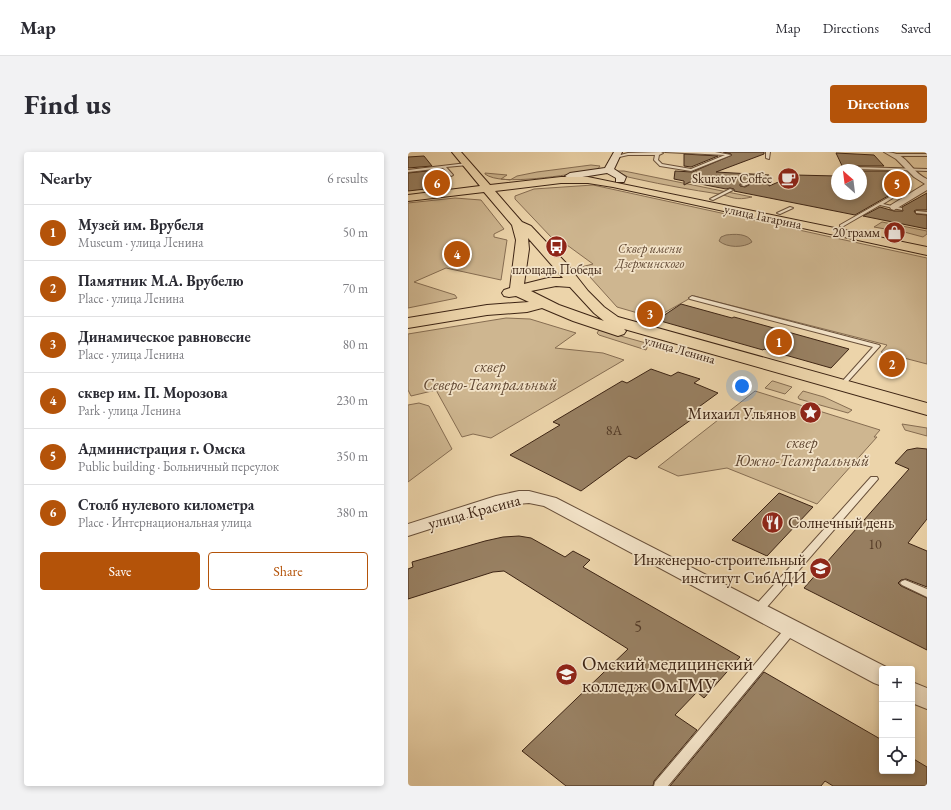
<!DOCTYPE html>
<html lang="en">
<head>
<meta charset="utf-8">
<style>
  :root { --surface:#fff; --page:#f2f2f3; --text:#2b2b33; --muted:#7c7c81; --line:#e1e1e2; --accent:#b45309 }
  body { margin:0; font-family:"EB Garamond",serif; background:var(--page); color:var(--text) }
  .controls { position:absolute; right:12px; bottom:12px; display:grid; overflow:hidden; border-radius:4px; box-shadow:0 2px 6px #0003 }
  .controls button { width:36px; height:36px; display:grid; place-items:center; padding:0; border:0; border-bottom:1px solid var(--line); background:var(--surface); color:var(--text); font:20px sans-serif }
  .compass { position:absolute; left:423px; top:12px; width:36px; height:36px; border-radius:50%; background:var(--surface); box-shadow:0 2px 6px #0003; rotate:332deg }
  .you { position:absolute; left:334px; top:234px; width:14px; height:14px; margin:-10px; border:3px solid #fff; border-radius:50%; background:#1a73e8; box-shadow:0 0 0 6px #1a73e833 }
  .badge { display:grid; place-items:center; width:26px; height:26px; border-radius:50%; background:var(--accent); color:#fff; font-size:13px; font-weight:700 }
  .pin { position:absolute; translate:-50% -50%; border:2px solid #fff; box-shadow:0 1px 4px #0006 }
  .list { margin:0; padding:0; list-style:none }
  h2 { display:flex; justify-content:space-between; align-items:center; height:52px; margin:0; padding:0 16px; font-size:17px }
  h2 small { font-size:13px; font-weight:400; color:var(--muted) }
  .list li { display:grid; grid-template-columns:26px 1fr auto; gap:12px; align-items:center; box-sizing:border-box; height:56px; padding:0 16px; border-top:1px solid var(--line) }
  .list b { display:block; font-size:15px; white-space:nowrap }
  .list p { margin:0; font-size:13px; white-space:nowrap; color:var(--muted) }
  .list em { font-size:13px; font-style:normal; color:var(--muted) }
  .actions { display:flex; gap:8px; padding:12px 16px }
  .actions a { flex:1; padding:9px 0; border:1px solid var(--accent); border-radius:4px; text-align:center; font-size:14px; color:var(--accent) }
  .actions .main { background:var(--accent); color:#fff }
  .icon { flex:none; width:22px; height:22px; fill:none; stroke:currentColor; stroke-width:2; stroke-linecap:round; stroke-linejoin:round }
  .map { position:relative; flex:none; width:519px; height:634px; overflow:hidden; border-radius:4px }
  header { display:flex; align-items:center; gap:24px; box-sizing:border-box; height:56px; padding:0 20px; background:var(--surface); border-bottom:1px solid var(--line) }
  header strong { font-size:19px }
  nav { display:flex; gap:22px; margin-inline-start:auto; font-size:14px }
  .intro { display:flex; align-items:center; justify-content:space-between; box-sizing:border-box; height:96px; padding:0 24px }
  h1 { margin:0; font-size:28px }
  .button { padding:10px 18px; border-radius:4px; background:var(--accent); color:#fff; font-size:14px; font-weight:700 }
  main { display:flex; gap:24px; padding:0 24px }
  aside { flex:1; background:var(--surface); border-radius:4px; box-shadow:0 2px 6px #0003 }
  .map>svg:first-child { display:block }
  .green { fill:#ceb690; stroke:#866d52 }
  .water { fill:#b09877; stroke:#826a4f }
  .building { fill:#988062; stroke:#3d2414; fill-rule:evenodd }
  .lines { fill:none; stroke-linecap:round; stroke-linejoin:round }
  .lane-casing { stroke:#69503a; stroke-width:2 }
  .street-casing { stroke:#69503a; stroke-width:2 }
  .secondary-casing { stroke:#3d2414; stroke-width:2 }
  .primary-casing { stroke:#3d2414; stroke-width:2 }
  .lane { fill:#f3e3c8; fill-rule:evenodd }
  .street { fill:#f3e3c8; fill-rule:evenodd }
  .secondary { fill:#f3e3c8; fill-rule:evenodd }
  .primary { fill:#ecd4aa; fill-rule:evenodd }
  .labels { text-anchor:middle; stroke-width:3.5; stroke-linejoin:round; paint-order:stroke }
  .far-poi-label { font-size:13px; fill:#3d2414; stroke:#f3e3c8; text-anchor:end }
  .far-street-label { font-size:13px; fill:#3d2414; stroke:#f3e3c8 }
  .far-park-label { font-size:13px; font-style:italic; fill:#614833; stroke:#f3e3c8 }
  .number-label { font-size:14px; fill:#543b28 }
  .park-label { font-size:16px; font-style:italic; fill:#614833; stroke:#f3e3c8 }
  .poi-label { font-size:16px; fill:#3d2414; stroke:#f3e3c8; text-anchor:end }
  .street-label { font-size:16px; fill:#3d2414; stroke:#f3e3c8 }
  .near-number-label { font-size:17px; fill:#543b28 }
  .near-poi-label { font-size:19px; fill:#3d2414; stroke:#f3e3c8; text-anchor:start }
</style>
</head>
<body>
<header>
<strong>Map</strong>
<nav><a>Map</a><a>Directions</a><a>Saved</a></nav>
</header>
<div class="intro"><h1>Find us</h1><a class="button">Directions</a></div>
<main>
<aside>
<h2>Nearby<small>6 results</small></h2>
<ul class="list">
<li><span class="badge">1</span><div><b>Музей им. Врубеля</b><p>Museum · улица Ленина</p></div><em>50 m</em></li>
<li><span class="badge">2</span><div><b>Памятник М.А. Врубелю</b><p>Place · улица Ленина</p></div><em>70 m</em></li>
<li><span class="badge">3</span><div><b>Динамическое равновесие</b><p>Place · улица Ленина</p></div><em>80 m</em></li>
<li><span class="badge">4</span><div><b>сквер им. П. Морозова</b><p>Park · улица Ленина</p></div><em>230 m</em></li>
<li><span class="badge">5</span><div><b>Администрация г. Омска</b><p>Public building · Больничный переулок</p></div><em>350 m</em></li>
<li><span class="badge">6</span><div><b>Столб нулевого километра</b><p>Place · Интернациональная улица</p></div><em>380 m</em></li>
</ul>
<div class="actions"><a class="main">Save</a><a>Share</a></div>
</aside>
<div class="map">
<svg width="519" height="634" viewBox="0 0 519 634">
  <rect width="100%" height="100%" fill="#ecd4aa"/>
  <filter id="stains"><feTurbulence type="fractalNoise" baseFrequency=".005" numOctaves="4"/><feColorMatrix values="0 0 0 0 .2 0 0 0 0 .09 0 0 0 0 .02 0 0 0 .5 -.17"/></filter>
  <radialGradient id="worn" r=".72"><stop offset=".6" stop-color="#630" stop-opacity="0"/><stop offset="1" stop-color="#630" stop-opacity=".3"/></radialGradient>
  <path class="green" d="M 183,13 L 192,14 L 190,17 L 184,19 C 162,22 93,35 77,22 L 77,21 L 99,23 L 93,27 L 102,28 L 109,24 L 129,20 Z
    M 209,19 L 216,19 L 344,45 C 327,49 325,45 311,42 C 284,38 256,33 229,27 L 220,25 Z
    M 185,33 L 519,106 L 519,212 L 473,200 L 479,193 L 286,144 L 247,166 L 209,155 L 173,115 L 185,112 L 148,85 L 143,85 L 107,47 L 107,44 L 126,37 Z
    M 47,46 L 73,48 L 96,77 L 86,82 L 86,85 L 99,88 L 93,128 L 38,116 L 6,130 L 47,143 L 49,146 L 0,156 L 0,51 Z
    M 474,70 L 519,79 L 519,82 L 515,85 L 485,77 L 483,78 L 466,75 Z
    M 98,166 L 122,167 L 168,181 L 147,196 L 195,201 L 216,208 L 83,286 L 65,282 L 54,285 L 28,238 L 3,244 L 0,238 L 0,182 Z
    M 191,178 L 238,191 L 239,196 L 238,198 L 191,183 L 189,181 Z
    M 364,229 L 365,229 L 384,235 L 377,242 L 357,236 Z
    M 347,239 L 472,278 L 466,285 L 469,285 L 409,352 L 319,316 L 270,324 L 250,315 Z
    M 395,239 L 416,245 L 444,258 L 440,261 L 391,247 L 390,245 Z
    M 11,251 L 21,254 L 44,297 L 0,330 L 0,253 Z
    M 494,272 L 519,276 L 519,284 L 497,278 Z"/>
  <path class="water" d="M 318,83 C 326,82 340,81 344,90 C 336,96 319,96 311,89 L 313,85 Z"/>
  <path class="building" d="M 315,0 L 356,0 L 356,2 L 308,20 L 361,23 L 361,34 L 387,23 L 429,24 L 429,42 L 453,42 L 453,19 L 480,19 L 494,36 L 447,63 L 326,39 L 326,37 L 322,36 L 318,37 L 282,30 L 276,33 L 276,29 L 266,27 L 267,19 L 284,20 L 324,3 L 323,2 ZM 349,24 L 353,25 L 354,26 L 337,35 L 332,34 L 332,32 Z
    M 428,1 L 466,3 L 476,14 L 446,14 L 444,18 L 436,18 Z
    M 276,2 L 310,4 L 283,15 L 276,14 Z
    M 16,4 L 24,14 L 0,16 L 0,5 Z
    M 29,18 L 40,32 L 33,33 L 35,35 L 0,39 L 0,21 Z
    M 519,41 L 519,58 L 508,58 L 506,59 L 508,62 L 519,63 L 519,77 L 455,64 L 472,55 L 486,59 L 495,59 L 494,55 Z
    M 273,152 L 324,166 L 326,165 L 441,197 L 423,216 L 356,197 L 355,198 L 249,168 Z
    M 243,217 L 263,224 L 270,220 L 292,227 L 286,231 L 310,241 L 288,257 L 294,260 L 228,307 L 221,304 L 173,339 L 102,303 L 152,273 L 145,270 L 214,229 L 219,231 Z
    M 509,296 L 519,297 L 519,367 L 500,391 L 519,399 L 519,435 L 498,427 L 493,428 L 490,431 L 493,434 L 519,446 L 519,498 L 396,436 L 501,317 L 487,311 L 499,298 Z
    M 371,341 L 405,355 L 359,404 L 324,388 Z
    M 111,384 L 123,386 L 157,405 L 165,399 L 182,408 L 175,415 L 332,505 L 296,546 L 289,540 L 267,563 L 289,578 L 246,629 L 245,634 L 158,634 L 114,599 L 220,497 L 96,419 L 85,420 L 0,447 L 0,417 L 5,415 L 4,410 L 77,389 L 95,385 Z
    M 356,520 L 474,588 L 474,619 L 504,619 L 504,606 L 519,615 L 519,634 L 425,634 L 417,629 L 413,634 L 262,634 Z"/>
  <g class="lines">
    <defs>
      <path id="lane" d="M 253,0 L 255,1 L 251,3 L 250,8 L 254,12 L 283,17 L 317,3 L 257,0 L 307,0 L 323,3 L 283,19 L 252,14 L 246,8 L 247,3 L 220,3 L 207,6 L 205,5 L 220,1 Z
        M 358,0 L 362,0 L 361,7 L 358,6 Z
        M 487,2 L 519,2 L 519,4 L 486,4 Z
        M 59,11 L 60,13 L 38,15 L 45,23 L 43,24 L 35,16 L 0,20 L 0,18 Z
        M 446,15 L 519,17 L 519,19 L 489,18 L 503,35 L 475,52 L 494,56 L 494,58 L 472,53 L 434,75 L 432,74 L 432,73 L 499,35 L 485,18 L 445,17 Z
        M 350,25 L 353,26 L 336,34 L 333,33 Z
        M 322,37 L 325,38 L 305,48 L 302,47 Z
        M 382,55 L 385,56 L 372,62 L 369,61 Z
        M 509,59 L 519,60 L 519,62 L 508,61 L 508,59 Z
        M 284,144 L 471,193 L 472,194 L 435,235 L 431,235 L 431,233 L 465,195 L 282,147 L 281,146 Z
        M 463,325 L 469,325 L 470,327 L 353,462 L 349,463 L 345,462 L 344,459 L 345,456 Z
        M 497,428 L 519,437 L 519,445 L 494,433 L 492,431 L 494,429 Z
        M 383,473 L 387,474 L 388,477 L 387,480 L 260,634 L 246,634 L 247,630 L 379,474 Z"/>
      <path id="street" d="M 476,0 C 501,0 500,18 519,27 L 519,38 L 486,58 L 483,57 L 482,55 L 483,53 L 517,32 L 506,25 L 488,7 Z
        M 111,339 L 121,339 L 148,346 L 482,517 L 474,517 L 474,534 L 466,531 L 136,354 L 121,351 L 97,353 L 0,384 L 0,372 L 88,344 Z
        M 504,530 L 519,536 L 519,557 L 504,551 Z"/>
      <path id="secondary" d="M 206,0 L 214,0 L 206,17 L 218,25 L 216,30 L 208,30 L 208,26 L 199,21 L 162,27 L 157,24 L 162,21 L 197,16 Z"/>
      <path id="primary" d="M 44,0 L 53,0 L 82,33 L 153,25 L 180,25 L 519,95 L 519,103 L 205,35 L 180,31 L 153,31 L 87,39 L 114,70 L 123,74 L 158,111 L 180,139 L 196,155 L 210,165 L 519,251 L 519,263 L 216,177 L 218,179 L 216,182 L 210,184 L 165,169 L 134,156 L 119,160 L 79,163 L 0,176 L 0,166 L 79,153 L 121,150 L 108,144 L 101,145 L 96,144 L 94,141 L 96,138 L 102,136 L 108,88 L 104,73 L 76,40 L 0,49 L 0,43 L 72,34 ZM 120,86 L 155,126 L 140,126 L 116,132 L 121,97 ZM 148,134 L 162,135 L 186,161 L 196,169 L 151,153 L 123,139 Z"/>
    </defs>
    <use href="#lane" class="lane-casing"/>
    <use href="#street" class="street-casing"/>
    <use href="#secondary" class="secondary-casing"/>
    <use href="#primary" class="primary-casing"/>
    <use href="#lane" class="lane"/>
    <use href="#street" class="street"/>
    <use href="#secondary" class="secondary"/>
    <use href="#primary" class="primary"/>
  </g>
  <defs>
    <symbol id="cafe-disc" viewBox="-11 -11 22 22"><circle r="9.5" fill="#8f2418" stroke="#f3e3c8"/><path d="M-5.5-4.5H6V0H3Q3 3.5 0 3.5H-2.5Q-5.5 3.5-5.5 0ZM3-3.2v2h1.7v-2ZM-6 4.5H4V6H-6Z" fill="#fff"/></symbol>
    <symbol id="shop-disc" viewBox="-11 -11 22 22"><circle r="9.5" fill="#8f2418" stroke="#f3e3c8"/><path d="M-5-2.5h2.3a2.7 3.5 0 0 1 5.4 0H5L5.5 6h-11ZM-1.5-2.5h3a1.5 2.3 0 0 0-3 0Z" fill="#fff"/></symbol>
    <symbol id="bus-disc" viewBox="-11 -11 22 22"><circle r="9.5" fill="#8f2418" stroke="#f3e3c8"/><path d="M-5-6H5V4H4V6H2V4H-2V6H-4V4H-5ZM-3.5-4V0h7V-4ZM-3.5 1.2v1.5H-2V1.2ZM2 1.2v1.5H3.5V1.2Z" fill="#fff"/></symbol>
    <symbol id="sight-disc" viewBox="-11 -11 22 22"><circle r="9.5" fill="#8f2418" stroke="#f3e3c8"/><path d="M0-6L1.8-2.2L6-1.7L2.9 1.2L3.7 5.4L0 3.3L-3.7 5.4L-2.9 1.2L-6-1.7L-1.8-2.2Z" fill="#fff"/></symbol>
    <symbol id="restaurant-disc" viewBox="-11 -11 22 22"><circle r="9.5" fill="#8f2418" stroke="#f3e3c8"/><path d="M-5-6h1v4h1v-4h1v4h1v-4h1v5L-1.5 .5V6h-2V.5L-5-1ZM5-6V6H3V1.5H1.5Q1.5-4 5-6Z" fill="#fff"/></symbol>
    <symbol id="university-disc" viewBox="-11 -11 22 22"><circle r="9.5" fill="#8f2418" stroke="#f3e3c8"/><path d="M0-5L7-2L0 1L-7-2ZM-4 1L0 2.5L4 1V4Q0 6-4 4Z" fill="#fff"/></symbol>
  </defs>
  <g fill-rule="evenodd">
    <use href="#cafe-disc" x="368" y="14" width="25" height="25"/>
    <use href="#shop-disc" x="474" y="68" width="25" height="25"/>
    <use href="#bus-disc" x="136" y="82" width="25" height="25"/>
    <use href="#sight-disc" x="390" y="248" width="25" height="25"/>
    <use href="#restaurant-disc" x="352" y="358" width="25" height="25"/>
    <use href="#university-disc" x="400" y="404" width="25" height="25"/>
    <use href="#university-disc" x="146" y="510" width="25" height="25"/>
  </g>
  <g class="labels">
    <g class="far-poi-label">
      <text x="364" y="31">Skuratov Coffee</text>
      <text x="472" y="85">20 грамм</text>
      <text x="149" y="122" text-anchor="middle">площадь Победы</text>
    </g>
    <g class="far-street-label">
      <text transform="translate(355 64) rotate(12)" y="5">улица Гагарина</text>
      <text transform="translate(272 197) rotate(16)" y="5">улица Ленина</text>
    </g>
    <g class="far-park-label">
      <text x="242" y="101">Сквер имени<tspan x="242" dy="15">Дзержинского</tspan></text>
    </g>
    <g class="number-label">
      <text x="206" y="283">8А</text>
      <text x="467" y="397">10</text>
    </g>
    <g class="park-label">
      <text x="82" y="220">сквер<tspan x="82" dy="18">Северо-Театральный</tspan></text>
      <text x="394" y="296">сквер<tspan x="394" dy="18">Южно-Театральный</tspan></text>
    </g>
    <g class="poi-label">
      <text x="388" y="267">Михаил Ульянов</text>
      <text x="380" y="376" text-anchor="start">Солнечный день</text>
      <text x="398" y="413">Инженерно-строительный<tspan x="398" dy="18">институт СибАДИ</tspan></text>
    </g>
    <g class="street-label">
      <text transform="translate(66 359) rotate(-15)" y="6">улица Красина</text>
    </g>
    <g class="near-number-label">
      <text x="230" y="480">5</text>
    </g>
    <g class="near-poi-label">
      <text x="174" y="518">Омский медицинский<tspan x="174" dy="22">колледж ОмГМУ</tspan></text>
    </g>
  </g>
  <rect width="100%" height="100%" filter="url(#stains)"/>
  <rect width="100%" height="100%" fill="url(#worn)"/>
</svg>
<div class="controls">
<button>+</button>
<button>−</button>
<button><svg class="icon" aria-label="locate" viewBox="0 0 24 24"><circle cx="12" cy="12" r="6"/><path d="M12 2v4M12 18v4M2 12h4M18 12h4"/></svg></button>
</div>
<svg class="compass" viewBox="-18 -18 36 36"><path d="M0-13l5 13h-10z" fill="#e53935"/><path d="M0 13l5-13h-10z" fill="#7c7c81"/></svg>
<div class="you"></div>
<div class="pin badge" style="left:371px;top:190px">1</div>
<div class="pin badge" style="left:484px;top:212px">2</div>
<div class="pin badge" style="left:242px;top:162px">3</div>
<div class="pin badge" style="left:49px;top:102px">4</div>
<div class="pin badge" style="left:489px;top:32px">5</div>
<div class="pin badge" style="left:29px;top:31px">6</div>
</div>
</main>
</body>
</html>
